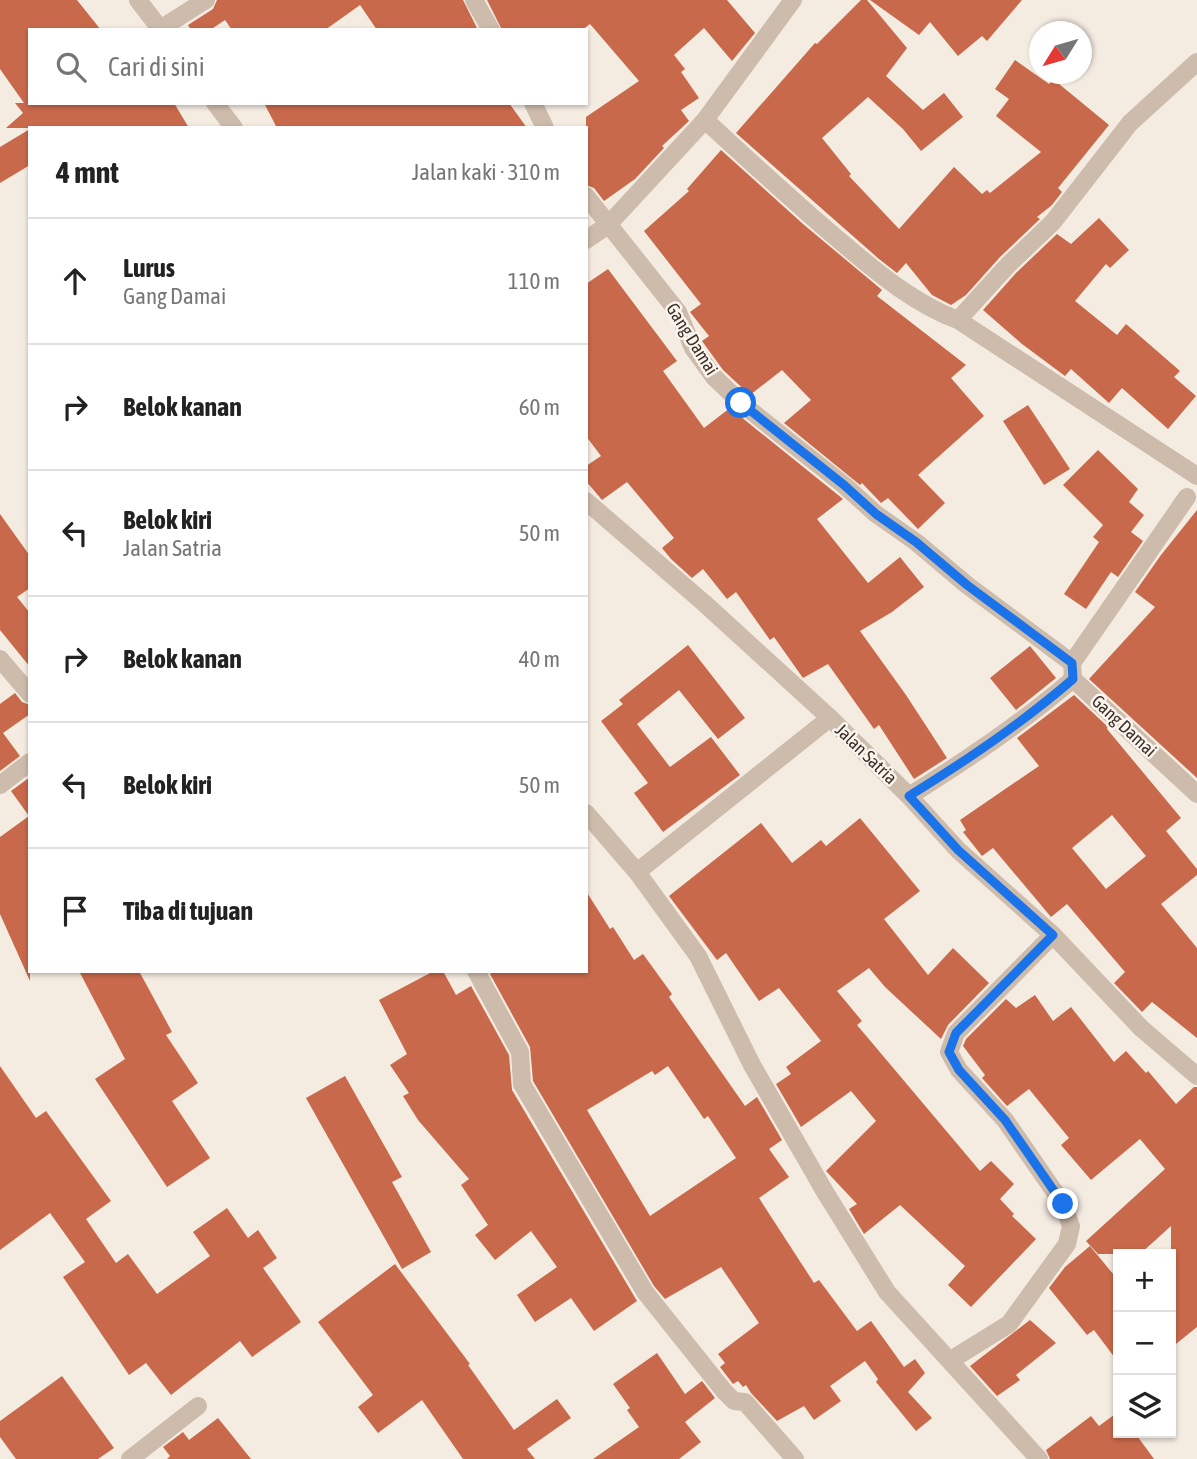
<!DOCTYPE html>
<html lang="id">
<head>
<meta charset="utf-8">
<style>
  :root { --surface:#fff; --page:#f2f2f2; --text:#222; --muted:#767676; --line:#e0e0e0 }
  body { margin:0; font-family:"Asap Condensed",sans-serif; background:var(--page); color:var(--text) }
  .controls { position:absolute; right:21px; bottom:21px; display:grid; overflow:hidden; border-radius:0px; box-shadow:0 2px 5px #0004 }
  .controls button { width:63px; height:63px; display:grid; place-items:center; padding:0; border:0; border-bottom:2px solid var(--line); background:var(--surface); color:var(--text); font:35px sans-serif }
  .compass { position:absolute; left:1029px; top:21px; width:63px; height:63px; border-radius:50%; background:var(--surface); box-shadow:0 2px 5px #0004; rotate:233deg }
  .stop { position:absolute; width:21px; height:21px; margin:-16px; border:5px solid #1a73e8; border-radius:50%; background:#fff }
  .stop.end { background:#1a73e8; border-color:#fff; box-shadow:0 2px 7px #0008 }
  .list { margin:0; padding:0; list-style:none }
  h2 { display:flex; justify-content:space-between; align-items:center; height:91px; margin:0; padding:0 28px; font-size:30px }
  h2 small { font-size:23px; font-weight:400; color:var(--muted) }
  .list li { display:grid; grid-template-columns:46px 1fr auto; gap:21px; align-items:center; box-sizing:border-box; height:126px; padding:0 28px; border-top:2px solid var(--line) }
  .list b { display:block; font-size:26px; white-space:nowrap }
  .list p { margin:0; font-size:23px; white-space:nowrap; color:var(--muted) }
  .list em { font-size:23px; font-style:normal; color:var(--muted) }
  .icon { flex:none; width:38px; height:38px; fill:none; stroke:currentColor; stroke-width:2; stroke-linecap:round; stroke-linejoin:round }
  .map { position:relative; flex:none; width:1197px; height:1459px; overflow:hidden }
  .search { position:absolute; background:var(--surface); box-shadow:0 2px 5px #0004; left:28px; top:28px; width:560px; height:77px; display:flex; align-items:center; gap:18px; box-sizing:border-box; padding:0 24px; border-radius:0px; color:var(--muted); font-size:26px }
  .panel { position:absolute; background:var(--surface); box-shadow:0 2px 5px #0004; left:28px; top:126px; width:560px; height:847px; border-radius:0px }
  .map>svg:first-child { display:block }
  .building { fill:#c8694b; fill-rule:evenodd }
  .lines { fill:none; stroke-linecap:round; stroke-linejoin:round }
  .minor { stroke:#cdbbac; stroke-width:18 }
  .route { stroke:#1a73e8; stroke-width:9 }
  .labels { text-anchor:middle; stroke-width:5; stroke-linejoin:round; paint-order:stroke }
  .street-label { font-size:18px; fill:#3b302b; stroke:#fbf5ee }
</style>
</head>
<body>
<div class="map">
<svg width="1197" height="1459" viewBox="0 0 1197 1459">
  <rect width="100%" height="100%" fill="#f4ebe1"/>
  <path class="building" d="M 0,0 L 77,0 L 101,30 L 30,30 L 30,103 L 174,103 L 189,128 L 6,128 L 23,113 L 15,103 L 24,103 L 0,69 Z
    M 217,0 L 463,0 L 478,30 L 377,30 L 360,5 L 325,30 L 232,30 L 225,20 L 210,30 L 191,30 L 188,25 L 213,9 Z
    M 487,0 L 727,0 L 755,33 L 732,61 L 704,28 L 674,55 L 685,69 L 681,72 L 699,98 L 681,110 L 689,121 L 662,146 L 664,148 L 635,179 L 604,201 L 594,188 L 586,185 L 586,117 L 639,81 L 590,24 L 582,30 L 502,30 Z
    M 861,0 L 867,0 L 907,48 L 886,76 L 923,110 L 944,93 L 963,117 L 921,151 L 903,129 L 868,97 L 822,138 L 851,174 L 849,176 L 899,229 L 954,167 L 982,194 L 987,190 L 990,193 L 1041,152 L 996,116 L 1009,99 L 995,89 L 1015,60 L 1049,84 L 1053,79 L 1109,125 L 1058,188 L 1062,192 L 1052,205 L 1037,217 L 1040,219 L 1000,257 L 966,295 L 951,305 L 932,295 L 906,263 L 897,273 L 879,259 L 736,133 L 815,43 L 817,44 Z
    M 870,0 L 1022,0 L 987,41 L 982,36 L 958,56 L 930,22 L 919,35 Z
    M 264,103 L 509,103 L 527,128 L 277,128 Z
    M 30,129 L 30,165 L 0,183 L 0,147 Z
    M 721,150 L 803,224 L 882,290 L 877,296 L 966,365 L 951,378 L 984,416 L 918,475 L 945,503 L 918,529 L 888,498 L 881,503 L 862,483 L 860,485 L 784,423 L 811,400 L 782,370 L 750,395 L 723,370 L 702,341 L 709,336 L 690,312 L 701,304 L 644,231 L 689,191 L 687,189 Z
    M 1099,218 L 1129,250 L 1110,268 L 1106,264 L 1075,301 L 1117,335 L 1126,324 L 1180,371 L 1174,377 L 1196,396 L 1168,429 L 1122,388 L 1109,403 L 1071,369 L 1065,376 L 1022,344 L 983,310 L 1016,273 L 1057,234 L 1071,244 Z
    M 608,269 L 677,361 L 663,371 L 704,428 L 730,408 L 843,499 L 817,519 L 868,583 L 900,557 L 924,587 L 892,612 L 860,631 L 906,695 L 947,758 L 914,779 L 879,725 L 874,729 L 828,664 L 803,678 L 774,637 L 770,640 L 736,592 L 727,599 L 703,569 L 692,578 L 671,559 L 662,548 L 674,538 L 627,482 L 602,500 L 586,481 L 586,466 L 601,456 L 586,436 L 586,284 Z
    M 1028,405 L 1070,469 L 1044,485 L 1003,421 Z
    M 1098,450 L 1138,489 L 1129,502 L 1144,515 L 1131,532 L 1143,541 L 1118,577 L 1111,572 L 1086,609 L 1064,594 L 1099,542 L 1093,537 L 1103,525 L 1063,485 Z
    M 1197,510 L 1197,778 L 1089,679 L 1155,607 L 1135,592 L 1161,555 Z
    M 0,514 L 30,556 L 30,588 L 17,597 L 30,613 L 30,667 L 0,630 Z
    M 688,645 L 745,718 L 718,739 L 679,690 L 637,724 L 670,767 L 711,737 L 740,775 L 663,832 L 634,793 L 648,783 L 601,721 L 623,704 L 619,700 Z
    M 1030,646 L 1056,678 L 1016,710 L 990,678 Z
    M 15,693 L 22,702 L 30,705 L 30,714 L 3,733 L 20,756 L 0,771 L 0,704 Z
    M 1074,695 L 1108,727 L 1107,729 L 1181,818 L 1166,831 L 1197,869 L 1197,875 L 1161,904 L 1197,948 L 1197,1038 L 1152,1002 L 1142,1012 L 1114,983 L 1125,972 L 1067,904 L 1051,917 L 993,848 L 982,856 L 963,832 L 966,830 L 960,820 L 1039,766 L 1017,738 ZM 1112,815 L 1146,856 L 1106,889 L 1072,848 Z
    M 30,777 L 30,981 L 0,914 L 0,837 L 29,816 L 11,791 Z
    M 860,818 L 920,891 L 884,919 L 928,975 L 953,948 L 989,983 L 948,1025 L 941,1039 L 885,987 L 869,968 L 837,991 L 862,1021 L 857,1025 L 980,1171 L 991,1161 L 1014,1184 L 1000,1199 L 1014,1214 L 1012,1216 L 1036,1239 L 971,1307 L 948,1285 L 965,1266 L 900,1205 L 864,1234 L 849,1209 L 857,1204 L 826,1171 L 876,1121 L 851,1091 L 801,1127 L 776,1084 L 791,1074 L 786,1067 L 821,1041 L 779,988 L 759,1001 L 726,953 L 717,960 L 669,896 L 761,823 L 792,863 L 821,840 L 826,846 Z
    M 586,891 L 610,929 L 613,927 L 634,960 L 643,954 L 672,994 L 669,997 L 745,1106 L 757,1097 L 782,1140 L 769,1149 L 789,1177 L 759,1198 L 814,1283 L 819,1280 L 857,1331 L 871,1321 L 904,1367 L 915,1359 L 925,1373 L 908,1392 L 932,1418 L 916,1431 L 876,1382 L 878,1379 L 865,1361 L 830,1386 L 841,1401 L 814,1420 L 804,1406 L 777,1421 L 751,1393 L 746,1385 L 743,1387 L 738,1381 L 733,1384 L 720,1367 L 725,1363 L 718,1354 L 759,1323 L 721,1267 L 665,1299 L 654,1286 L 533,1081 L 530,1047 L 490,974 L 494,971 L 586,971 ZM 668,1066 L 704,1119 L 708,1116 L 736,1158 L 650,1216 L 587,1110 L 652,1071 L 655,1075 Z
    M 79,971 L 139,971 L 172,1032 L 166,1035 L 198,1083 L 172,1101 L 210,1158 L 167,1187 L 95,1079 L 125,1059 Z
    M 434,971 L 443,971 L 456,995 L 471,986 L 509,1055 L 512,1090 L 637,1301 L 594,1331 L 571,1298 L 535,1322 L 517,1295 L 557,1267 L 531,1231 L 495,1260 L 475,1235 L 488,1225 L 461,1185 L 469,1179 L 418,1120 L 403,1096 L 409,1093 L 390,1065 L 407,1054 L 379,1000 Z
    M 1035,995 L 1053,1021 L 1071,1007 L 1114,1062 L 1126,1051 L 1146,1073 L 1148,1071 L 1176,1104 L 1194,1087 L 1197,1087 L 1197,1327 L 1171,1348 L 1171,1226 L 1140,1254 L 1098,1254 L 1086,1241 L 1165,1169 L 1140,1139 L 1091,1180 L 1061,1145 L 1069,1138 L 1029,1089 L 1007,1106 L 982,1078 L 985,1075 L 963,1046 L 966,1039 L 1006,999 L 1016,1008 Z
    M 0,1066 L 36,1118 L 46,1111 L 111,1201 L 86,1219 L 116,1263 L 128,1254 L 157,1294 L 210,1256 L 193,1232 L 227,1208 L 248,1238 L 258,1230 L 277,1258 L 263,1268 L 301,1322 L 252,1357 L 240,1341 L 171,1395 L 146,1363 L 129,1375 L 63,1277 L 85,1262 L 50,1213 L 0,1250 Z
    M 345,1076 L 402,1177 L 392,1182 L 431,1252 L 402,1269 L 306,1098 Z
    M 1090,1246 L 1118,1280 L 1118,1362 L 1094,1330 L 1087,1335 L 1049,1288 L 1065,1267 Z
    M 395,1264 L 470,1364 L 468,1365 L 514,1430 L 557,1399 L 571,1418 L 527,1449 L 535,1459 L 463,1459 L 422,1400 L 378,1433 L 358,1407 L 373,1395 L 318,1322 Z
    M 1030,1320 L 1056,1343 L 1016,1375 L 1020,1380 L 997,1396 L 970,1366 Z
    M 657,1353 L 685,1394 L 702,1381 L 715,1398 L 685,1422 L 701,1442 L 679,1459 L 593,1459 L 639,1427 L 627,1410 L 630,1408 L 613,1384 Z
    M 62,1376 L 114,1448 L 98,1459 L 16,1459 L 0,1437 L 0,1421 Z
    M 1118,1412 L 1118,1433 L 1135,1433 L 1154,1459 L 1050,1459 L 1046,1450 L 1091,1416 L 1099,1426 Z
    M 218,1418 L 251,1459 L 167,1459 L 170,1456 L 163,1447 L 183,1432 L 189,1440 Z"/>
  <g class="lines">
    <path class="minor" d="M 138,0 L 161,30
      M 474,0 L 491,30
      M 160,29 L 206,0
      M 215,103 L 234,128
      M 533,103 L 545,128
      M 705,120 C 752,163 798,206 846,246 C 880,275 917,305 958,320 L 1197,476
      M 586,196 L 678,312 L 693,348 L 714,377 L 741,403 L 844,485 L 876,514 L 916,542 L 967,585 L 1072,663 L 1073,679 L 1197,794
      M 586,240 L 608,225 L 705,120 L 793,0
      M 958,320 L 1008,265 L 1053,222 L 1130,123 L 1197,62
      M 586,501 L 704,603 L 830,718 L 909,796 L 958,850 L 1053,935 L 1141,1028 L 1197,1076
      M 0,659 L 30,694
      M 1072,663 L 1187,497
      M 0,785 L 30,762
      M 909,796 C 967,760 1022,723 1073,679
      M 586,813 L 637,872 L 698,956 L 752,1065 L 825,1192 L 887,1292 L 1039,1459
      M 637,872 L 830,718
      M 476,971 L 520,1052 L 522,1084 L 645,1292 L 724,1391 L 734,1401 L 745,1402 L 795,1459
      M 951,1360 L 1009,1324 L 1067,1244 L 1071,1226 L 1063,1204 L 1005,1120 L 959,1070 L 949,1052 L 956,1033 L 1053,935
      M 130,1459 L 198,1406"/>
  </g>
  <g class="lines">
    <path class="route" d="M 741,403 L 844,485 L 876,514 L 916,542 L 967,585 L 1072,663 L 1073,679 C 1021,724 967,760 909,796 L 958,850 L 1053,935 L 956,1033 L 949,1052 L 959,1070 L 1005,1120 L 1063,1204"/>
  </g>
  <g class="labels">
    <g class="street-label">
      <text transform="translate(692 339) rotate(58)" y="6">Gang Damai</text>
      <text transform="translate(1124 726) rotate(43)" y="6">Gang Damai</text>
      <text transform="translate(866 754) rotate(44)" y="6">Jalan Satria</text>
    </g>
  </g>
</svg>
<div class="controls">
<button>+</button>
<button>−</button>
<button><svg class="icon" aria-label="layers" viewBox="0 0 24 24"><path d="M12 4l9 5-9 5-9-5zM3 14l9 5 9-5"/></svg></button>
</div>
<svg class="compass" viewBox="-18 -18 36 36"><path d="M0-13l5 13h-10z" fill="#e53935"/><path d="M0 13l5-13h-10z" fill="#767676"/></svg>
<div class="stop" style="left:741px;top:403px"></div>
<div class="stop end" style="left:1063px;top:1204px"></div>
<div class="search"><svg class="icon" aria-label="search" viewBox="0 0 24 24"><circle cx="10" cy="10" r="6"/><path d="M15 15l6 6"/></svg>Cari di sini</div>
<section class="panel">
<h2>4 mnt<small>Jalan kaki · 310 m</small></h2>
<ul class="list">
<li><svg class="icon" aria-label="ahead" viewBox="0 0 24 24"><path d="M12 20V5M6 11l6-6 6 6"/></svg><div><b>Lurus</b><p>Gang Damai</p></div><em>110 m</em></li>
<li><svg class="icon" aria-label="right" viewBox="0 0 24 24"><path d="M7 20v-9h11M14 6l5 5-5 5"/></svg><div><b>Belok kanan</b></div><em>60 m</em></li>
<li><svg class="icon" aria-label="left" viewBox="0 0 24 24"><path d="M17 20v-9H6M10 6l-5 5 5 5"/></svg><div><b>Belok kiri</b><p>Jalan Satria</p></div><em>50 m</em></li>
<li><svg class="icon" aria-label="right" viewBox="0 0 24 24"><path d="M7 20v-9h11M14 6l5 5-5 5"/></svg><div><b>Belok kanan</b></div><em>40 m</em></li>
<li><svg class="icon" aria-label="left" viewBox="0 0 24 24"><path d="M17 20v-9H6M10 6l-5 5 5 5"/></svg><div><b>Belok kiri</b></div><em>50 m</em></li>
<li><svg class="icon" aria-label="arrive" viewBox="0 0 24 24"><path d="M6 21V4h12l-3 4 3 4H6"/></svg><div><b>Tiba di tujuan</b></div></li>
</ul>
</section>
</div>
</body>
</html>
